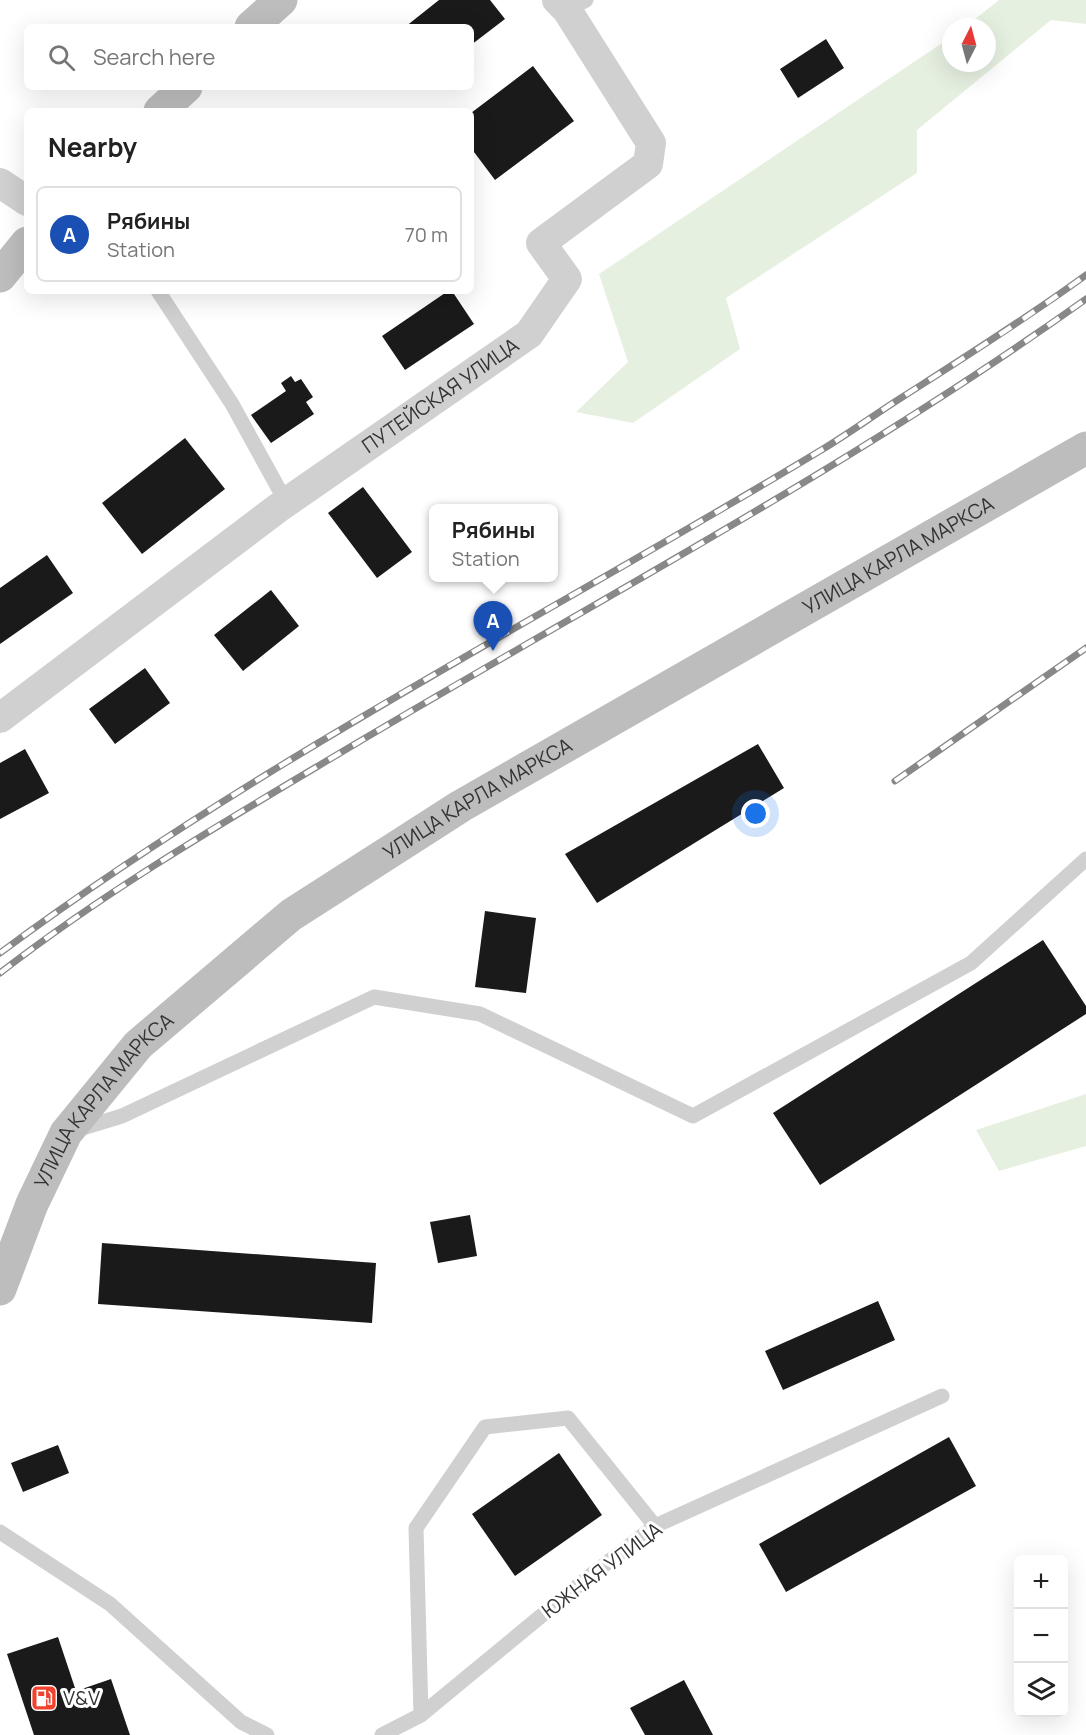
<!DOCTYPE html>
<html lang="en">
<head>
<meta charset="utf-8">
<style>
  :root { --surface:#fff; --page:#f2f2f2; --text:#222; --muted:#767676; --line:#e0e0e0; --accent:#f1422e }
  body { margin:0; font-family:Manrope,sans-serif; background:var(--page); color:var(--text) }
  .controls { position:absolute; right:18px; bottom:18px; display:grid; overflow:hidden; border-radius:9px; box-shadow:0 6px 24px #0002 }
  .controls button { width:54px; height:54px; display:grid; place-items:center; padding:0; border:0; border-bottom:2px solid var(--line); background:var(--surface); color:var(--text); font:30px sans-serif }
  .compass { position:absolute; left:942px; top:18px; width:54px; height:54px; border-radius:50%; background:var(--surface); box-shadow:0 6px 24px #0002; rotate:6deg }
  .you { position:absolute; left:756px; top:814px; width:21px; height:21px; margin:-15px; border:4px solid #fff; border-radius:50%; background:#1a73e8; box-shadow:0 0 0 9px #1a73e833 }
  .badge { display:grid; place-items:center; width:39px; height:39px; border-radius:50%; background:var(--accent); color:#fff; font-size:20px; font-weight:700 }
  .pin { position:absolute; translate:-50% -50px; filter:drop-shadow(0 2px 3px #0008) }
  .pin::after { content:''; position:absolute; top:32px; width:21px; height:18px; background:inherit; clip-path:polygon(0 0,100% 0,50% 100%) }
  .popup { position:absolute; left:429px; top:504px; width:129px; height:78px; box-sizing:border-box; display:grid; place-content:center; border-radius:9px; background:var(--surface); filter:drop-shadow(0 2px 4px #0005); font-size:20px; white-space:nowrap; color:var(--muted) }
  .popup b { font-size:22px; color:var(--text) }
  .popup::after { content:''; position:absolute; left:50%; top:100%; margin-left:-12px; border:12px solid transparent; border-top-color:var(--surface) }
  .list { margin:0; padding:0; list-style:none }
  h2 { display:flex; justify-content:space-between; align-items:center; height:78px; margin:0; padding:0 24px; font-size:26px }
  h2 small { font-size:20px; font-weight:400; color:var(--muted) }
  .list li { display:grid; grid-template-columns:39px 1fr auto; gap:18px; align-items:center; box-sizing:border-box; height:96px; margin:0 12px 12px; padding:0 12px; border:2px solid var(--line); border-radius:9px }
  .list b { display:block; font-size:22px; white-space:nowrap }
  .list p { margin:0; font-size:20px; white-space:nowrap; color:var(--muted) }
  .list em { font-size:20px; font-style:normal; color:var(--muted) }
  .icon { flex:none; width:33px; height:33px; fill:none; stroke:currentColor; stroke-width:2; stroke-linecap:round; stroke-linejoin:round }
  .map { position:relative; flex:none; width:1086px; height:1735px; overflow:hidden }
  .search { position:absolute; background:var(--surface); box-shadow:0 6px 24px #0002; left:24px; top:24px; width:450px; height:66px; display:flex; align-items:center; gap:15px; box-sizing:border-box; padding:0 21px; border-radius:9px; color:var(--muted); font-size:22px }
  .panel { position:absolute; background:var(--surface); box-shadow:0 6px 24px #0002; left:24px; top:108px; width:450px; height:186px; border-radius:9px }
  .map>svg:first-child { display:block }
  .green { fill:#e6f0e1 }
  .building { fill:#1a1a1a }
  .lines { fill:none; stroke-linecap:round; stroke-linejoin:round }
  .lane { stroke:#d0d0d0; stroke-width:15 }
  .street { stroke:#d0d0d0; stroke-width:30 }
  .secondary { stroke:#bdbdbd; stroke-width:33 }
  .rail-casing { stroke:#888; stroke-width:7 }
  .rail { stroke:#fff; stroke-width:4.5; stroke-dasharray:14; stroke-linecap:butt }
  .labels { text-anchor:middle; stroke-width:6; stroke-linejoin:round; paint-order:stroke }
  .street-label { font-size:20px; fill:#333; stroke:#fff }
  .poi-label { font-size:20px; fill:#333; stroke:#fff; text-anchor:start }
</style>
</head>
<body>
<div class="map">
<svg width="1086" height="1735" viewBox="0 0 1086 1735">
  <rect width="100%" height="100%" fill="#fff"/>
  <path class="green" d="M 999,0 L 1086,0 L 1086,24 L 1051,20 L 917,130 L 917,173 L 726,298 L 740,349 L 633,423 L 576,412 L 628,362 L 599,274 L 951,37 L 951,63 L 987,63 L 987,27 L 965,27 Z
    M 1086,1094 L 1086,1146 L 999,1171 L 976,1130 Z"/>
  <path class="building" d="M 439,0 L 490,0 L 505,19 L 471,45 L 471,27 L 405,27 Z
    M 826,39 L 844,68 L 798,98 L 780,69 Z
    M 533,66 L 574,121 L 495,180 L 471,148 L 471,113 Z
    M 448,291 L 452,291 L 474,324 L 405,370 L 382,336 Z
    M 291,376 L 295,382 L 301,379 L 313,397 L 306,402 L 314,414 L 271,443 L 251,415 L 286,391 L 281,383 Z
    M 185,438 L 225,489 L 142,554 L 102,503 Z
    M 363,487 L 412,552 L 377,578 L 328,513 Z
    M 47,555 L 73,593 L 0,644 L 0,588 Z
    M 271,590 L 299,626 L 243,671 L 214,635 Z
    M 145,668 L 170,703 L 115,744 L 89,709 Z
    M 758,744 L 784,788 L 597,903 L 565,854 Z
    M 25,749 L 49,793 L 0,819 L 0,763 Z
    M 485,911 L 536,918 L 526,993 L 475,987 Z
    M 1043,940 L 1086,1006 L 1086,1014 L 820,1185 L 773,1113 Z
    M 470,1215 L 477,1256 L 438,1263 L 430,1222 Z
    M 102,1243 L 376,1263 L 372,1323 L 98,1304 Z
    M 878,1301 L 895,1340 L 783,1390 L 765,1351 Z
    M 949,1437 L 976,1486 L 786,1592 L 759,1544 Z
    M 58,1445 L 69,1473 L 23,1492 L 11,1463 Z
    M 559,1453 L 602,1515 L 515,1576 L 472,1514 Z
    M 58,1637 L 76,1691 L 111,1679 L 130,1735 L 34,1735 L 7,1654 Z
    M 684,1680 L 713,1735 L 645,1735 L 630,1708 Z"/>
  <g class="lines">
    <path class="lane" d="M 567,10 L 586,0
      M 158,291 L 232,404 L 286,502
      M 76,1130 L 122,1116 L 374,997 L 480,1014 L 693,1116 L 971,963 L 1086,859
      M 0,1532 L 110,1604 L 241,1722 L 267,1735
      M 421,1715 L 416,1528 L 485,1427 L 568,1418 L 655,1526
      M 382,1735 L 421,1715 L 586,1579 L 655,1526 L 942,1396"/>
    <g class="street">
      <path d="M 0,183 L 27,201"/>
      <path id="s1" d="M 0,718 L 278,508 L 529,334 L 567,279 L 541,243 L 648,164 L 651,143 L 567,10 L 557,0"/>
    </g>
    <g class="secondary">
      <path d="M 251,27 L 281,0"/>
      <path d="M 160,111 L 186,87"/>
      <path d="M 0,276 L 27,243"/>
      <path id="s2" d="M 0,1289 L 32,1204 L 66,1133 L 138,1045 L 291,915 L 461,806 L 1086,448"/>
    </g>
    <defs>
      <path id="rail" d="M 895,781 L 1086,648
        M 0,953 C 259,761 548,615 823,449 C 851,432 877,413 904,396 C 965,357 1027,318 1086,275
        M 0,973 C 107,890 224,822 340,753 C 590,604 849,468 1086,299"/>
    </defs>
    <use href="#rail" class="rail-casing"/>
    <use href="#rail" class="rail"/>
  </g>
  <defs>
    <symbol id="fuel-square" viewBox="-11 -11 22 22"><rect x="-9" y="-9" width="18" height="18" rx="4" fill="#f1422e" stroke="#fff"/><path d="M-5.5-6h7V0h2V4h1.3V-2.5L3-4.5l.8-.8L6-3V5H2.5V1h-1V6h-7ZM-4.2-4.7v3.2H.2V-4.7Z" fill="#fff"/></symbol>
  </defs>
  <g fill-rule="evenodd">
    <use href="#fuel-square" x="29" y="1683" width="30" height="30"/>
  </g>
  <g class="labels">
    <g class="street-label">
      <text dy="7" stroke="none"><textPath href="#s1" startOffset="546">ПУТЕЙСКАЯ УЛИЦА</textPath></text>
      <text dy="7" stroke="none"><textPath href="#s2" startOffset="1190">УЛИЦА КАРЛА МАРКСА</textPath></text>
      <text dy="7" stroke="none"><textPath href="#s2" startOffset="704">УЛИЦА КАРЛА МАРКСА</textPath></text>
      <text dy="7" stroke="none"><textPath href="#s2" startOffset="218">УЛИЦА КАРЛА МАРКСА</textPath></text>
      <text transform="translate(602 1570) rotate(-37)" y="7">ЮЖНАЯ УЛИЦА</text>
    </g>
    <g class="poi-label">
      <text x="63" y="1705">V&amp;V</text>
    </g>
  </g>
</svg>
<div class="controls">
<button>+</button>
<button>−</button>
<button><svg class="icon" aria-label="layers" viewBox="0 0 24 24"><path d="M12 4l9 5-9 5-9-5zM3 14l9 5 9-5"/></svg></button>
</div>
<svg class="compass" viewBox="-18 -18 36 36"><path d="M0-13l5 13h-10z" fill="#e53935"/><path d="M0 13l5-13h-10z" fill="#767676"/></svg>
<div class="you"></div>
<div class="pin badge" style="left:493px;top:651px;background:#1a4fb4">A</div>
<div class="popup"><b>Рябины</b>Station</div>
<div class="search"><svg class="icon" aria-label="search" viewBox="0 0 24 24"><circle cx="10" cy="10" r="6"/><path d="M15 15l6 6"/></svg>Search here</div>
<section class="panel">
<h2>Nearby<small></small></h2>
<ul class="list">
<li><span class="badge" style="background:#1a4fb4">A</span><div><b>Рябины</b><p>Station</p></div><em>70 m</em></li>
</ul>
</section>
</div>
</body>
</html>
